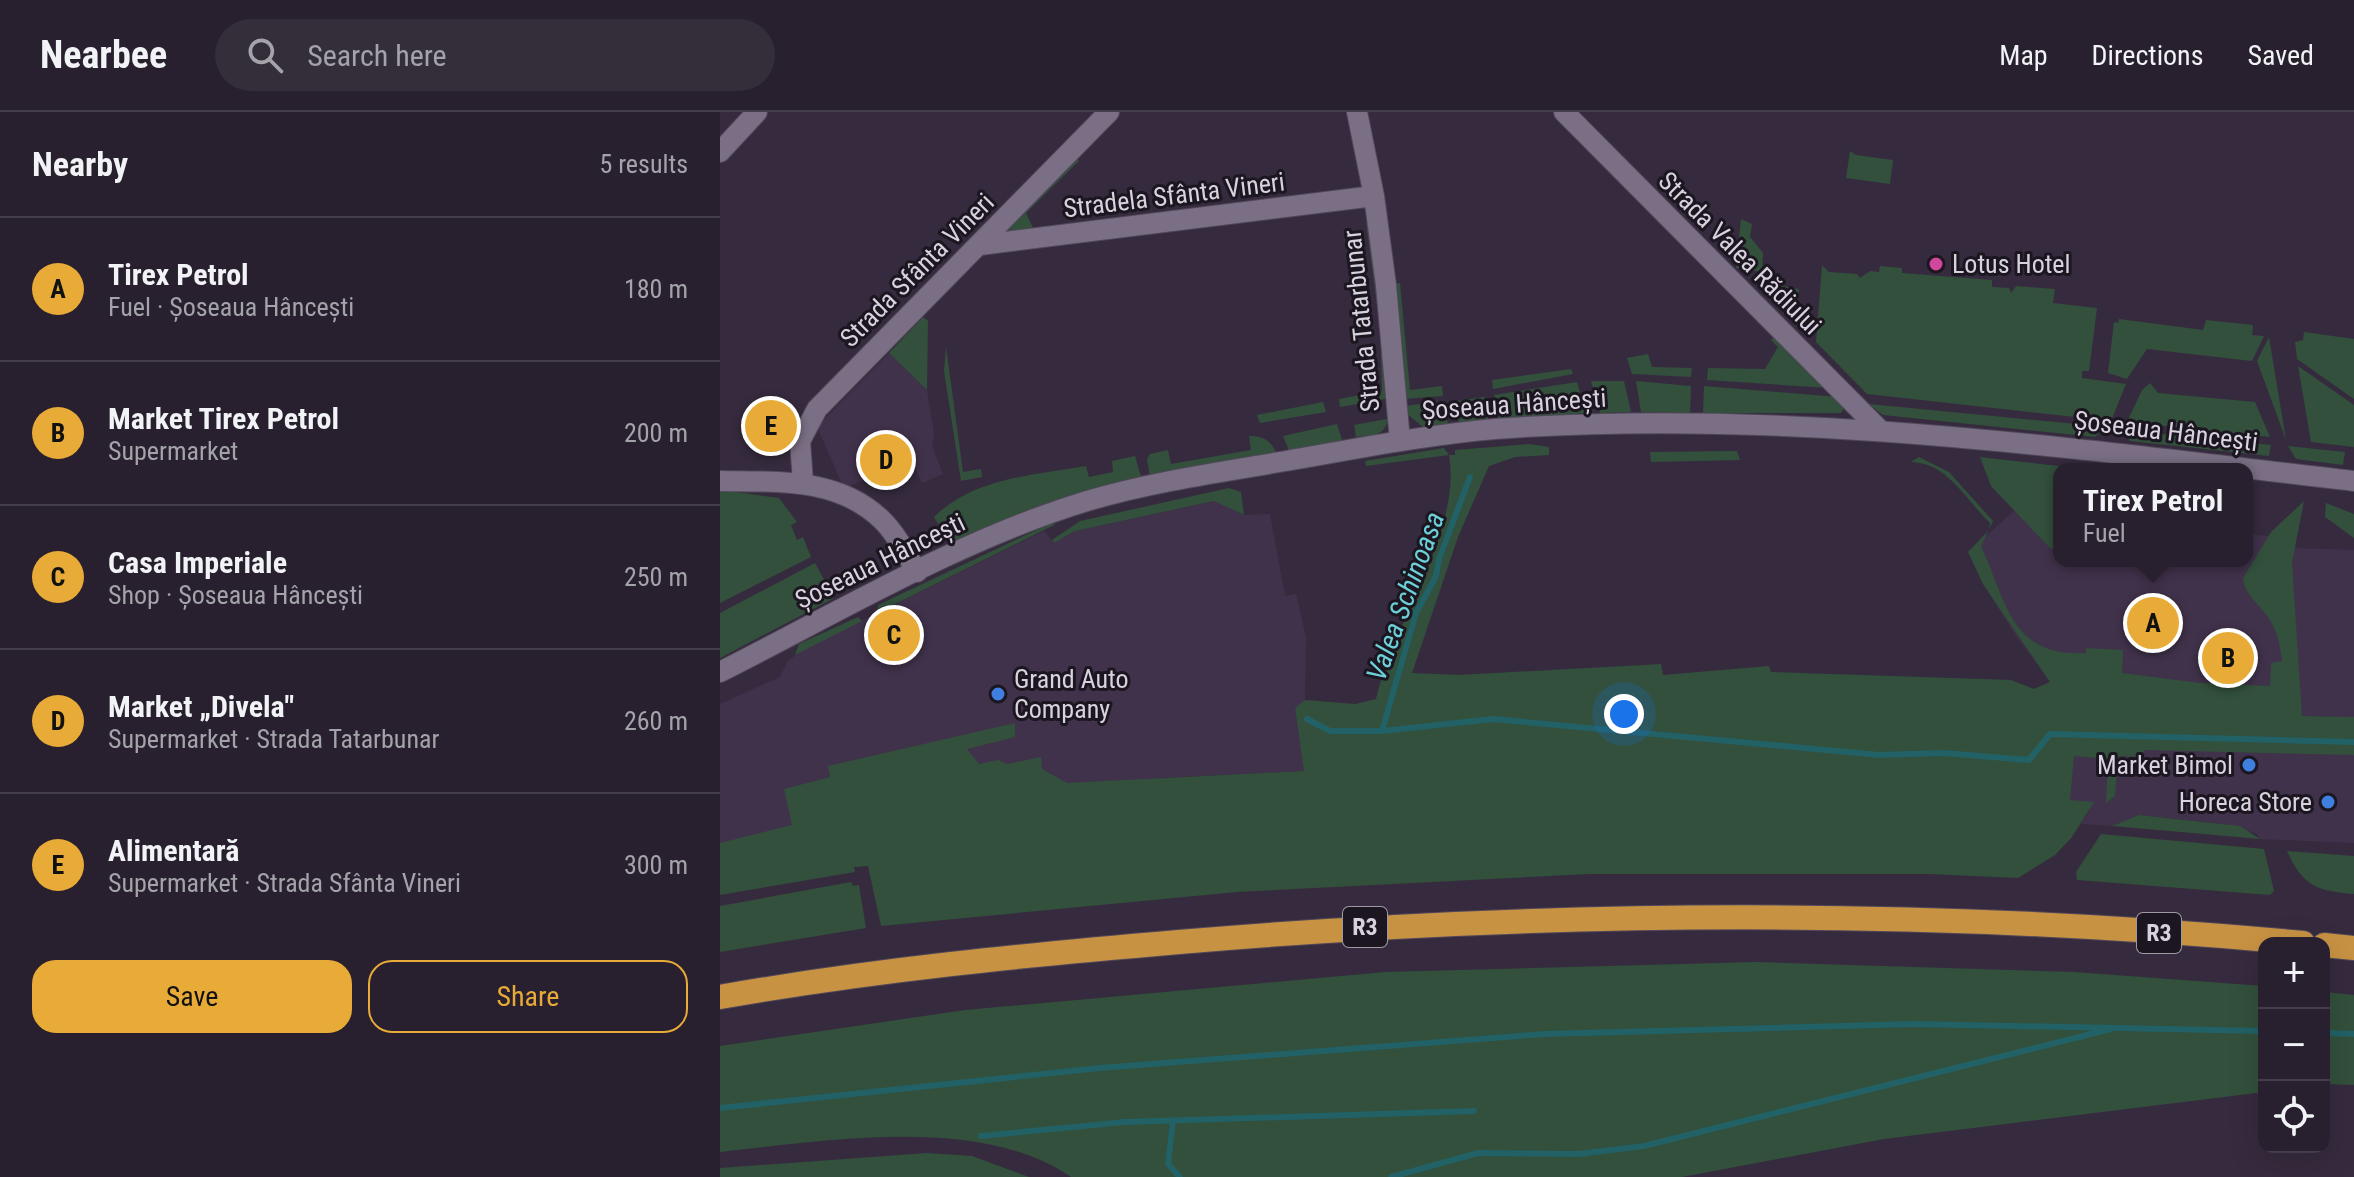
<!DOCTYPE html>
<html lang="en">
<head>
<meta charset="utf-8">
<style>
  :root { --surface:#28202e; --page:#342d3a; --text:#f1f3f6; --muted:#a5a3aa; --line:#443e4a; --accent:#e8ab37 }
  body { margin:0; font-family:"Roboto Condensed",sans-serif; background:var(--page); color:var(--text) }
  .controls { position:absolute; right:24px; bottom:24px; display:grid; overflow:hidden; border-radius:16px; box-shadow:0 8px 32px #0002 }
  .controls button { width:72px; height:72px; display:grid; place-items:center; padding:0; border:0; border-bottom:2px solid var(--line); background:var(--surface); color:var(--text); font:40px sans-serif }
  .you { position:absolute; left:904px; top:602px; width:28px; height:28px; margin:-20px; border:6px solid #fff; border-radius:50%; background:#1a73e8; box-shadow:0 0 0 12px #1a73e833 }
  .badge { display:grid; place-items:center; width:52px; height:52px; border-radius:50%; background:var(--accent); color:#111; font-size:26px; font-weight:700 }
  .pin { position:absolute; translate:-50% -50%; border:4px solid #fff; box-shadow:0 2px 8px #0006 }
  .popup { position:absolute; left:1333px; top:351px; width:200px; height:104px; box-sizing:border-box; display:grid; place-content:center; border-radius:16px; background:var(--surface); filter:drop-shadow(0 2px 6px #0005); font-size:26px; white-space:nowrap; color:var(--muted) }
  .popup b { font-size:30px; color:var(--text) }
  .popup::after { content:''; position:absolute; left:50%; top:100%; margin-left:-16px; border:16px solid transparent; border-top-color:var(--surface) }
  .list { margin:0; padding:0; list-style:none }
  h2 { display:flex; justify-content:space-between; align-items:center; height:104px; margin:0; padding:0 32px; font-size:34px }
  h2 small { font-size:26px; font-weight:400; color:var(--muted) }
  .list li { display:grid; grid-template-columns:52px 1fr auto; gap:24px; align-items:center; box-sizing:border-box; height:144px; padding:0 32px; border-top:2px solid var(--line) }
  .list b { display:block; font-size:30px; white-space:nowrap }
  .list p { margin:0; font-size:26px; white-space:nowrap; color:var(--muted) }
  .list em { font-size:26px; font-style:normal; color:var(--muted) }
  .actions { display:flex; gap:16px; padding:24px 32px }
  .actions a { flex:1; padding:18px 0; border:2px solid var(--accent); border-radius:24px; text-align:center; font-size:28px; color:var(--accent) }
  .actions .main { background:var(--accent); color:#111 }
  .icon { flex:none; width:44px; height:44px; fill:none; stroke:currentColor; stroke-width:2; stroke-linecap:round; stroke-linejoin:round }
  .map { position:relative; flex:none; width:1634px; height:1065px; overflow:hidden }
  header { display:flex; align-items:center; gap:48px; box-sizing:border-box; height:112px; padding:0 40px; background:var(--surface); border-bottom:2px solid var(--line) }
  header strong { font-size:38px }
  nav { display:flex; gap:44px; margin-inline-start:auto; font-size:28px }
  .search { width:560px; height:72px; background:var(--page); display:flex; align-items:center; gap:20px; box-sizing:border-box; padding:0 28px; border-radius:44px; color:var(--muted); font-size:30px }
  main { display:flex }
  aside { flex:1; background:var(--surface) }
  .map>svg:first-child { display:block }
  .built { fill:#40324b }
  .green { fill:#32503c }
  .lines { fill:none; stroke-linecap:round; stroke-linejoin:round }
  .stream { stroke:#226166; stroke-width:6 }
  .minor-casing { stroke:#514859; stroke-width:22 }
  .highway-casing { stroke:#514859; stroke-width:26 }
  .minor { stroke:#7b6f85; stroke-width:20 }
  .highway { stroke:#c89243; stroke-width:24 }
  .hotel-dot { fill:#d1479c; stroke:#1b161f; stroke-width:3 }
  .shop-dot { fill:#3f7fe0; stroke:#1b161f; stroke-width:3 }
  .labels { text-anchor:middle; stroke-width:6; stroke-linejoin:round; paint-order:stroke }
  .shield { fill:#1b161f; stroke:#9f99a5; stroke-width:2 }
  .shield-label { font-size:24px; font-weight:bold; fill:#d8d1de }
  .street-label { font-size:26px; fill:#d8d1de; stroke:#1b161f }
  .poi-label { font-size:26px; fill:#d8d1de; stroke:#1b161f; text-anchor:start }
  .water-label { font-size:28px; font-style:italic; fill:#6dd0d9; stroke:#1b161f }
</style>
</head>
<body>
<header>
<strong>Nearbee</strong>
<div class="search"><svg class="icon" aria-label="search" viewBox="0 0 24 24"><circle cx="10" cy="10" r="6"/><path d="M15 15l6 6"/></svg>Search here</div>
<nav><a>Map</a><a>Directions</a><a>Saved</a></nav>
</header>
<main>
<aside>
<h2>Nearby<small>5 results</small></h2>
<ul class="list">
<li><span class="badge">A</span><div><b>Tirex Petrol</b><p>Fuel · Șoseaua Hâncești</p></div><em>180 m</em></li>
<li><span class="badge">B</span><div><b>Market Tirex Petrol</b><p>Supermarket</p></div><em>200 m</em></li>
<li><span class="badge">C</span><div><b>Casa Imperiale</b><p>Shop · Șoseaua Hâncești</p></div><em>250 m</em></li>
<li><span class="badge">D</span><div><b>Market „Divela&quot;</b><p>Supermarket · Strada Tatarbunar</p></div><em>260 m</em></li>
<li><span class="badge">E</span><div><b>Alimentară</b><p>Supermarket · Strada Sfânta Vineri</p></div><em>300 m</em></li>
</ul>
<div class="actions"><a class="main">Save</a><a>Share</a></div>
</aside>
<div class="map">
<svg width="1634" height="1065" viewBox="0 0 1634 1065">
  <rect width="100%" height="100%" fill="#362b3e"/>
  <path class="built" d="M 169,241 L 207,278 L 214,322 L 212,334 L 223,362 L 202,371 L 192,349 L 124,376 L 97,315 Z
    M 495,389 L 524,403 L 550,402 L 565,484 L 576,482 L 586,525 L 585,588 L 575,596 L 585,659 L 438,666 L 137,755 L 0,762 L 0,592 L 60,565 L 68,549 L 82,538 L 324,419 L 334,431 L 355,419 Z
    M 1294,399 L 1339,403 L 1339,449 L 1527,449 L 1527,422 L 1575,427 L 1575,436 L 1634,438 L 1634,605 L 1582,604 L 1581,594 L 1330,569 L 1296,524 L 1263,472 L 1248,440 Z
    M 1333,629 L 1634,643 L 1634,731 L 1540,727 L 1536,721 L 1504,712 L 1420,703 L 1392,714 L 1361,712 L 1370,697 L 1316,692 Z"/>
  <path class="green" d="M 1130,39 L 1136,43 L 1173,48 L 1170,72 L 1126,66 Z
    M 357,47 L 359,49 L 306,101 L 315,120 L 286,118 Z
    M 1021,107 L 1032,112 L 1030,125 L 1043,141 L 1042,160 L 1016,156 Z
    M 646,110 L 651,116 L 664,219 L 665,287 L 620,295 L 619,287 L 662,279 L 660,216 Z
    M 1102,153 L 1109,160 L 1137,162 L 1140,166 L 1150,159 L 1159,160 L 1160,154 L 1182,156 L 1182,161 L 1272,168 L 1272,175 L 1289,176 L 1291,181 L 1296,174 L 1335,177 L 1333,191 L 1377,196 L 1369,259 L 1362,259 L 1362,266 L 1406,272 L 1391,309 L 1147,282 L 1096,230 Z
    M 1038,169 L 1079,177 L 1076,200 L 1068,204 L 1038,173 Z
    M 680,171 L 690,278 L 722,274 L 723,284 L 683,287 L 673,172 Z
    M 203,205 L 208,209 L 207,278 L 169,241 Z
    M 1399,207 L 1483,218 L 1486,208 L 1533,213 L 1532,223 L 1544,224 L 1532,249 L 1427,237 L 1407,267 L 1388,261 L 1394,210 L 1398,211 Z
    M 1584,220 L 1634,227 L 1634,287 L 1577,247 L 1575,230 L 1583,228 Z
    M 1055,224 L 1108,276 L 987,268 L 988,256 L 1045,257 L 1058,235 L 1051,228 Z
    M 1549,225 L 1566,328 L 1537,249 Z
    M 226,235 L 243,360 L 261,357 L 262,365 L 241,369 L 224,259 Z
    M 928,242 L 932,255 L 972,256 L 971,265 L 912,262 L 907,246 Z
    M 1578,254 L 1634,293 L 1634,335 L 1591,330 Z
    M 851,257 L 853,262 L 773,277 L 772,268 Z
    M 871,269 L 904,269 L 911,300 L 880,301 Z
    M 916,269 L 971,274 L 970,301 L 921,300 Z
    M 857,270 L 866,301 L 793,308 L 778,306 L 774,283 Z
    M 1430,271 L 1438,281 L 1535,290 L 1550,325 L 1407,310 L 1422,278 Z
    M 984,274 L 1118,285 L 1124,296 L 1121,301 L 983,301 Z
    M 765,285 L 768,307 L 739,312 L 735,289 Z
    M 723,289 L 728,312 L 703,315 L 686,301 L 684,294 Z
    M 603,290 L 606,300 L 540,311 L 537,303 Z
    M 1149,292 L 1387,315 L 1375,325 L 1163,303 Z
    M 667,307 C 667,324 651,323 636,325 L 634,313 Z
    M 617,312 L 622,328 L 570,341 L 563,324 Z
    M 1404,318 L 1551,333 L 1549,344 L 1410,329 Z
    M 529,324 C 544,324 552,329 557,343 L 430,365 L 427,347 L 430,342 L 448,338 L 451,352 L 531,338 Z
    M 809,332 L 829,335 L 829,343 L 795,345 L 769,354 L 738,425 L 692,561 L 739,563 L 941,552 L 943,563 L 1049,554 L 1051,560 L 1291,568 L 1314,577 L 1330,570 L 1263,472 L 1248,440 L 1269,418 L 1270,411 C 1246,388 1228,351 1191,350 L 1199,345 L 1229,360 L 1273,409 L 1261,434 C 1287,490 1290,545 1366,541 L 1366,536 L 1403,538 L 1402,561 L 1480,571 L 1550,574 L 1551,551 L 1562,549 C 1560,532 1557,519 1548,505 C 1539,492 1524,482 1523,466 L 1551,420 L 1584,389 L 1572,451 L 1582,604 L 1634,605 L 1634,643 L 1424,638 L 1423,645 L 1398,644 L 1395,684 L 1386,691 L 1388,647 L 1354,644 L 1350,688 L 1374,690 L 1352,725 L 1335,743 L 1298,766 L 1209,762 L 869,762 L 517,780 L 161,814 L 148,754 L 134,755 L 135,760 L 0,783 L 0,731 L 72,713 L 64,677 L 110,665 L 108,654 L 295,611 L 295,625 L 247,637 L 259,652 L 278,648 L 287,652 L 321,645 L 322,657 L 347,671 L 584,659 L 575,596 L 585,588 L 635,592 L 656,587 C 673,510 742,421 729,343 L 646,354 L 645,349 L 724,336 L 729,343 L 735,343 L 735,338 Z
    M 1568,334 L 1625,340 L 1623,353 L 1576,347 Z
    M 1017,339 L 1020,348 L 931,350 L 930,340 Z
    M 415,344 L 422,368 C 354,383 292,402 229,431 L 214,405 C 253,366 314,363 366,354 L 369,365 L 393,360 L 392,349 Z
    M 1260,345 L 1365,357 L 1339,357 L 1339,438 L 1330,436 L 1271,374 Z
    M 509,376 L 521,380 L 524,403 L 494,389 L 355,419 L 334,431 L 332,428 L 360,409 Z
    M 0,378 L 59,386 L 77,410 L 71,413 L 77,428 L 83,425 L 91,445 L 0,491 Z
    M 1606,391 L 1634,402 L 1634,426 L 1605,405 Z
    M 329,412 L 336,412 L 157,501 L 158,493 Z
    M 95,451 L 114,486 L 0,546 L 0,501 Z
    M 138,505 L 142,509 L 75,543 L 79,532 Z
    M 1419,703 L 1520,714 L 1540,727 L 1392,714 Z
    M 1381,722 L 1544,737 L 1554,779 L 1550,783 L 1357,768 L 1356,760 Z
    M 1567,739 L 1634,744 L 1634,782 C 1598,779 1583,775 1567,739 Z
    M 131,770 L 133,774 L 139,773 L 146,816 L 0,840 L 0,794 Z
    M 1036,850 L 1354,860 L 1544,874 L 1544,980 L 1164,1027 L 962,1065 L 351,1065 C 260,1002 104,1029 0,1040 L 0,934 L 245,898 L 665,860 Z
    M 1604,880 L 1634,883 L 1634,973 L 1604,972 Z
    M 207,1041 L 252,1044 L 309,1065 L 0,1065 L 0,1056 Z"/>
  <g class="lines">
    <path class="stream" d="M 587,607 L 610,619 L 662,619 L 773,607 L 1159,643 L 1223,641 L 1309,648 L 1330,622 L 1634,630
      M 662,619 L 696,501 L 716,464 L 719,447 L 750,365
      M 1604,921 L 1634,922
      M 0,996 L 380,956 L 825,922 L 1194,912 L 1544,919
      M 453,1009 L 448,1052 L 460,1065
      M 261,1024 L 405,1010 L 754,999
      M 671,1065 L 758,1041 L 858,1042 L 924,1034 L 1391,917"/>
    <defs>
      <path id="minor" d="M 637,0 L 654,84 L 666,173 L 680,329
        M 844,0 L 1160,318
        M 0,40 L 37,0
        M 260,133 L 654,84
        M 0,369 C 57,370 119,365 163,409 C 177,423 187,443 197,460
        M 83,370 L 80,329 L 97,297 L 389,0
        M 0,560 C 119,500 239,428 367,389 C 431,370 501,360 566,349 C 635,337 705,323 775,317 C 1063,296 1349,336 1634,369"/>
      <path id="highway" d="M 1604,833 L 1634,836
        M 0,885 C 152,858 306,843 459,830 C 833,798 1209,796 1583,831"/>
    </defs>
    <use href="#minor" class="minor-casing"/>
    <use href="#highway" class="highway-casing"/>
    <use href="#minor" class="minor"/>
    <use href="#highway" class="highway"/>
  </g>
  <circle class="hotel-dot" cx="1216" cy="152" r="8"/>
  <g class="shop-dot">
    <circle cx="278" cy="582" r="8"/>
    <circle cx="1529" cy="653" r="8"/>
    <circle cx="1608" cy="690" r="8"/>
  </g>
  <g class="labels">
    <g class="shield">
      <rect x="623" y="795" width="44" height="40" rx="6"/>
      <rect x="1417" y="801" width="44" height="40" rx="6"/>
    </g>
    <g class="shield-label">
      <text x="645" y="823">R3</text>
      <text x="1439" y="829">R3</text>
    </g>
    <g class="street-label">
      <text transform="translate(454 83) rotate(-7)" y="9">Stradela Sfânta Vineri</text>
      <text transform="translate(1020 141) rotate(45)" y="9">Strada Valea Rădiului</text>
      <text transform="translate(197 158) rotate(-45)" y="9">Strada Sfânta Vineri</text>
      <text transform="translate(641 209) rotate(-96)" y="9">Strada Tatarbunar</text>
      <text transform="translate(794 292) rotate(-4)" y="9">Șoseaua Hâncești</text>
      <text transform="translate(1446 319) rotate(7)" y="9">Șoseaua Hâncești</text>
      <text transform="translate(160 449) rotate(-26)" y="9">Șoseaua Hâncești</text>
    </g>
    <g class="poi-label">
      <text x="1232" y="161">Lotus Hotel</text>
      <text x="294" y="576">Grand Auto<tspan x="294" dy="30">Company</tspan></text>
      <text x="1513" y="662" text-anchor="end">Market Bimol</text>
      <text x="1592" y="699" text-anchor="end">Horeca Store</text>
    </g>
    <g class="water-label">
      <text transform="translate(685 484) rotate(-70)" y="10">Valea Schinoasa</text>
    </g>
  </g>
</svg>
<div class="controls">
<button>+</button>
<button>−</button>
<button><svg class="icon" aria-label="locate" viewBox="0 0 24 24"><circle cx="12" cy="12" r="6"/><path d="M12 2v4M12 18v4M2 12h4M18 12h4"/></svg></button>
</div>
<div class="you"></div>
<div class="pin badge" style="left:1433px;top:511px">A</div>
<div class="popup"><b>Tirex Petrol</b>Fuel</div>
<div class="pin badge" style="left:1508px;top:546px">B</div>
<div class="pin badge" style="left:174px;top:523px">C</div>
<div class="pin badge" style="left:166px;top:348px">D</div>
<div class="pin badge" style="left:51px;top:314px">E</div>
</div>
</main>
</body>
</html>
